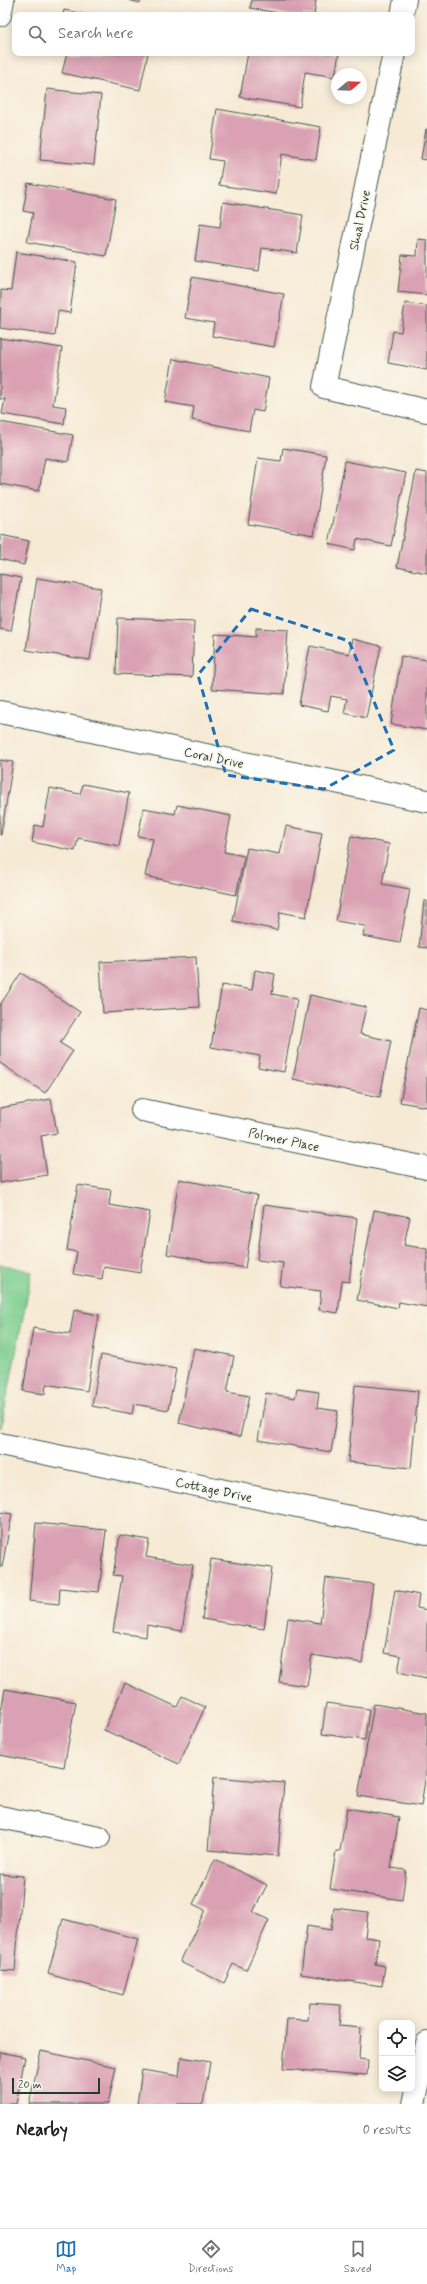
<!DOCTYPE html>
<html lang="en">
<head>
<meta charset="utf-8">
<style>
  :root { --surface:#fff; --page:#f6f6f6; --text:#202124; --muted:#757577; --line:#e0e0e0; --accent:#1f6fb2 }
  body { margin:0; font-family:Mynerve,sans-serif; background:var(--page); color:var(--text) }
  .controls { position:absolute; right:12px; bottom:12px; display:grid; overflow:hidden; border-radius:8px; box-shadow:0 2px 10px #0003 }
  .controls button { width:36px; height:36px; display:grid; place-items:center; padding:0; border:0; border-bottom:1px solid var(--line); background:var(--surface); color:var(--text); font:20px sans-serif }
  .compass { position:absolute; left:331px; top:68px; width:36px; height:36px; border-radius:50%; background:var(--surface); box-shadow:0 2px 10px #0003; rotate:71deg }
  .scale { position:absolute; left:12px; bottom:10px; width:88px; box-sizing:border-box; padding-left:4px; border:2px solid #1f3d34; border-top:0; font-size:11px; line-height:14px; white-space:nowrap; color:#1f3d34; -webkit-text-stroke:3px #fbf7ec; paint-order:stroke }
  .list { margin:0; padding:0; list-style:none }
  h2 { display:flex; justify-content:space-between; align-items:center; height:52px; margin:0; padding:0 16px; font-size:17px }
  h2 small { font-size:13px; font-weight:400; color:var(--muted) }
  .icon { flex:none; width:22px; height:22px; fill:none; stroke:currentColor; stroke-width:2; stroke-linecap:round; stroke-linejoin:round }
  .map { position:relative; flex:none; width:427px; height:2104px; overflow:hidden }
  .search { position:absolute; background:var(--surface); box-shadow:0 2px 10px #0003; left:12px; right:12px; top:12px; height:44px; display:flex; align-items:center; gap:10px; box-sizing:border-box; padding:0 14px; border-radius:8px; color:var(--muted); font-size:15px }
  .sheet { height:124px; background:var(--surface) }
  nav { display:flex; justify-content:space-around; align-items:center; box-sizing:border-box; height:56px; border-top:1px solid var(--line); background:var(--surface); font-size:11px; color:var(--muted) }
  nav a { display:grid; justify-items:center; gap:2px }
  nav .on { color:var(--accent) }
  .map>svg:first-child { display:block }
  .green { fill:#7ccd8f; stroke:#4e8562 }
  .building { fill:#daa1b4 }
  .lines { fill:none; stroke-linecap:round; stroke-linejoin:round }
  .minor-casing { stroke:#3f574c; stroke-width:24 }
  .minor { stroke:#fff; stroke-width:22 }
  .marked { fill:none; stroke:#1f6fb2; stroke-width:3; stroke-dasharray:8 5; stroke-linejoin:round }
  .labels { text-anchor:middle; stroke-width:4; stroke-linejoin:round; paint-order:stroke }
  .street-label { font-size:13px; fill:#1f3d34; stroke:#fbf7ec }
</style>
</head>
<body>
<div class="map">
<svg width="427" height="2104" viewBox="0 0 427 2104">
  <rect width="100%" height="100%" fill="#fbf7ec"/>
  <filter id="ink" filterUnits="userSpaceOnUse"><feTurbulence type="fractalNoise" baseFrequency=".025" numOctaves="2"/><feDisplacementMap in="SourceGraphic" scale="8" xChannelSelector="R" yChannelSelector="G"/><feConvolveMatrix kernelMatrix="1 2 1 2 8 2 1 2 1" color-interpolation-filters="sRGB"/></filter>
  <filter id="wash" filterUnits="userSpaceOnUse"><feTurbulence type="fractalNoise" baseFrequency=".012" numOctaves="4" result="noise"/><feDisplacementMap in="SourceGraphic" scale="16" xChannelSelector="R" yChannelSelector="G"/><feGaussianBlur stdDeviation="0.9" result="paint"/><feColorMatrix in="noise" values="0 0 0 0 0 0 0 0 0 0 0 0 0 0 0 0 0 1.4 0 .05"/><feComposite in="paint" operator="in"/></filter>
  <g filter="url(#wash)">
    <rect width="100%" height="100%" fill="#f6ead5"/>
    <path class="green" d="M 0,1264 L 32,1272 L 1,1428 L 0,1428 Z"/>
    <g id="blocks">
      <path class="building" d="M 128,0 L 140,0 L 140,3 Z
        M 252,0 L 316,0 L 314,15 L 290,15 L 250,8 Z
        M 64,10 L 83,14 L 83,15 L 63,15 Z
        M 67,53 L 148,53 L 140,90 L 62,73 Z
        M 248,53 L 339,53 L 335,77 L 305,72 L 300,107 L 240,97 Z
        M 47,89 L 101,95 L 94,165 L 40,160 Z
        M 217,109 L 321,127 L 316,160 L 282,154 L 276,194 L 219,185 L 223,161 L 209,159 Z
        M 426,129 L 427,129 L 427,160 L 421,159 Z
        M 28,183 L 116,199 L 106,256 L 27,242 L 33,213 L 23,211 Z
        M 223,202 L 303,215 L 297,253 L 262,248 L 259,271 L 195,261 L 200,224 L 220,227 Z
        M 418,239 L 427,240 L 427,295 L 398,292 L 402,255 L 417,256 Z
        M 16,252 L 77,262 L 70,313 L 58,311 L 55,336 L 0,328 L 1,290 L 11,291 Z
        M 192,277 L 284,294 L 274,347 L 212,336 L 214,323 L 185,318 Z
        M 405,303 L 427,306 L 427,370 L 388,363 L 393,331 L 401,332 Z
        M 0,338 L 62,348 L 53,405 L 66,407 L 64,424 L 2,414 L 5,399 L 0,399 Z
        M 173,359 L 269,378 L 263,412 L 253,410 L 249,431 L 192,420 L 194,407 L 165,402 Z
        M 0,422 L 73,435 L 68,462 L 45,458 L 39,491 L 0,484 Z
        M 283,448 L 326,455 L 314,535 L 248,524 L 258,458 L 281,461 Z
        M 345,461 L 406,473 L 391,546 L 357,539 L 355,550 L 329,544 Z
        M 416,471 L 427,473 L 427,573 L 397,567 Z
        M 1,535 L 29,541 L 24,565 L 0,559 Z
        M 0,574 L 21,578 L 11,631 L 0,629 Z
        M 37,578 L 101,588 L 90,660 L 26,650 Z
        M 118,618 L 194,621 L 192,677 L 116,674 Z
        M 256,628 L 288,630 L 284,694 L 212,689 L 215,634 L 256,637 Z
        M 352,639 L 381,646 L 366,718 L 344,713 L 347,699 L 331,696 L 328,711 L 299,705 L 310,646 L 349,654 Z
        M 401,656 L 427,660 L 427,730 L 391,724 Z
        M 0,760 L 13,762 L 1,835 L 0,835 Z
        M 83,784 L 129,793 L 119,846 L 78,838 L 75,851 L 32,842 L 35,825 L 43,827 L 50,788 L 80,794 Z
        M 177,805 L 231,816 L 224,852 L 244,856 L 236,895 L 145,876 L 153,839 L 138,836 L 144,808 L 175,814 Z
        M 286,826 L 322,833 L 306,917 L 280,912 L 277,930 L 233,921 L 247,848 L 280,854 Z
        M 351,836 L 389,844 L 382,884 L 410,889 L 400,943 L 363,936 L 365,926 L 336,921 Z
        M 424,901 L 427,901 L 427,948 L 419,947 Z
        M 196,957 L 199,1007 L 103,1013 L 100,962 Z
        M 255,970 L 275,974 L 272,994 L 297,999 L 284,1072 L 258,1067 L 260,1056 L 211,1047 L 222,985 L 252,990 Z
        M 21,973 L 80,1012 L 60,1043 L 73,1051 L 45,1093 L 0,1063 L 0,1005 Z
        M 310,995 L 366,1007 L 360,1034 L 391,1041 L 380,1097 L 293,1079 Z
        M 419,1008 L 427,1010 L 427,1107 L 400,1102 Z
        M 51,1099 L 57,1133 L 41,1136 L 47,1175 L 0,1183 L 0,1108 Z
        M 179,1179 L 257,1195 L 245,1268 L 167,1254 Z
        M 78,1185 L 111,1190 L 109,1205 L 150,1212 L 140,1273 L 104,1267 L 102,1279 L 73,1274 L 77,1252 L 67,1250 Z
        M 264,1205 L 357,1218 L 349,1282 L 342,1281 L 338,1313 L 319,1310 L 321,1291 L 280,1286 L 283,1263 L 257,1260 Z
        M 374,1210 L 410,1217 L 404,1245 L 427,1249 L 427,1307 L 399,1302 L 398,1308 L 357,1300 Z
        M 74,1310 L 99,1315 L 87,1391 L 46,1384 L 45,1394 L 23,1391 L 33,1328 L 70,1334 Z
        M 194,1348 L 234,1356 L 227,1392 L 249,1396 L 240,1437 L 179,1423 Z
        M 101,1355 L 176,1369 L 168,1410 L 134,1404 L 132,1414 L 92,1406 Z
        M 355,1385 L 418,1391 L 411,1468 L 348,1462 Z
        M 297,1389 L 319,1392 L 317,1408 L 338,1411 L 331,1452 L 258,1440 L 266,1393 L 295,1398 Z
        M 0,1512 L 12,1514 L 2,1567 L 0,1567 Z
        M 36,1523 L 106,1530 L 99,1592 L 60,1588 L 59,1604 L 29,1601 Z
        M 120,1535 L 149,1540 L 146,1557 L 193,1565 L 182,1631 L 147,1625 L 146,1637 L 113,1632 L 122,1576 L 113,1575 Z
        M 211,1559 L 272,1568 L 264,1629 L 202,1619 Z
        M 326,1578 L 373,1584 L 362,1663 L 312,1655 L 307,1686 L 279,1682 L 288,1618 L 320,1623 Z
        M 395,1590 L 419,1595 L 417,1608 L 427,1610 L 427,1678 L 398,1672 L 401,1656 L 384,1653 Z
        M 125,1683 L 177,1707 L 182,1696 L 205,1707 L 179,1764 L 104,1730 Z
        M 5,1689 L 76,1702 L 64,1767 L 0,1755 L 0,1717 Z
        M 326,1703 L 369,1709 L 365,1740 L 322,1734 Z
        M 374,1704 L 427,1713 L 427,1767 L 421,1806 L 358,1796 Z
        M 214,1777 L 284,1783 L 278,1856 L 208,1850 Z
        M 347,1808 L 399,1817 L 391,1868 L 406,1870 L 402,1900 L 330,1889 L 336,1851 L 340,1851 Z
        M 215,1859 L 267,1885 L 253,1912 L 269,1920 L 246,1970 L 233,1964 L 224,1983 L 180,1962 L 205,1910 L 193,1904 Z
        M 0,1874 L 23,1876 L 15,1971 L 0,1970 Z
        M 334,1908 L 368,1912 L 365,1937 L 379,1939 L 375,1964 L 385,1966 L 382,1986 L 301,1974 L 307,1926 L 331,1930 Z
        M 63,1919 L 138,1939 L 123,1995 L 48,1974 Z
        M 310,2003 L 341,2005 L 339,2026 L 361,2028 L 359,2059 L 368,2060 L 367,2075 L 283,2069 L 287,2019 L 308,2020 Z
        M 41,2051 L 116,2067 L 108,2104 L 29,2104 Z
        M 0,2052 L 25,2057 L 16,2104 L 0,2104 Z
        M 181,2057 L 210,2062 L 203,2104 L 137,2104 L 142,2070 L 179,2076 Z"/>
    </g>
  </g>
  <g filter="url(#ink)">
    <use href="#blocks" fill-opacity="0" stroke="#3f574c" stroke-width="1"/>
    <g class="lines">
      <defs>
        <path id="minor" d="M 0,15 L 3,0
          M 402,15 L 405,0
          M 394,53 L 324,387 L 427,411
          M 0,712 L 427,801
          M 142,1110 L 427,1168
          M 0,1444 L 427,1533
          M 0,1817 L 99,1837
          M 414,2104 L 427,2043"/>
      </defs>
      <use href="#minor" class="minor-casing"/>
      <use href="#minor" class="minor"/>
    </g>
  </g>
  <path class="marked" d="M 251,609 L 349,641 L 394,750 L 324,789 L 226,775 L 198,675 Z"/>
  <g class="labels">
    <g class="street-label">
      <text transform="translate(359 220) rotate(-78)" y="5">Shoal Drive</text>
      <text transform="translate(214 757) rotate(12)" y="5">Coral Drive</text>
      <text transform="translate(284 1139) rotate(12)" y="5">Polmer Place</text>
      <text transform="translate(214 1489) rotate(12)" y="5">Cottage Drive</text>
    </g>
  </g>
</svg>
<div class="controls">
<button><svg class="icon" aria-label="locate" viewBox="0 0 24 24"><circle cx="12" cy="12" r="6"/><path d="M12 2v4M12 18v4M2 12h4M18 12h4"/></svg></button>
<button><svg class="icon" aria-label="layers" viewBox="0 0 24 24"><path d="M12 4l9 5-9 5-9-5zM3 14l9 5 9-5"/></svg></button>
</div>
<svg class="compass" viewBox="-18 -18 36 36"><path d="M0-13l5 13h-10z" fill="#e53935"/><path d="M0 13l5-13h-10z" fill="#757577"/></svg>
<div class="scale">20 m</div>
<div class="search"><svg class="icon" aria-label="search" viewBox="0 0 24 24"><circle cx="10" cy="10" r="6"/><path d="M15 15l6 6"/></svg>Search here</div>
</div>
<section class="sheet">
<h2>Nearby<small>0 results</small></h2>
<ul class="list">
</ul>
</section>
<nav>
<a class="on"><svg class="icon" aria-label="map" viewBox="0 0 24 24"><path d="M3 6l6-2 6 2 6-2v14l-6 2-6-2-6 2zM9 4v14M15 6v14"/></svg>Map</a>
<a><svg class="icon" aria-label="directions" viewBox="0 0 24 24"><path d="M12 3l9 9-9 9-9-9zM9 14v-3h6M13 9l2 2-2 2"/></svg>Directions</a>
<a><svg class="icon" aria-label="saved" viewBox="0 0 24 24"><path d="M7 4h10v16l-5-4-5 4z"/></svg>Saved</a>
</nav>
</body>
</html>
